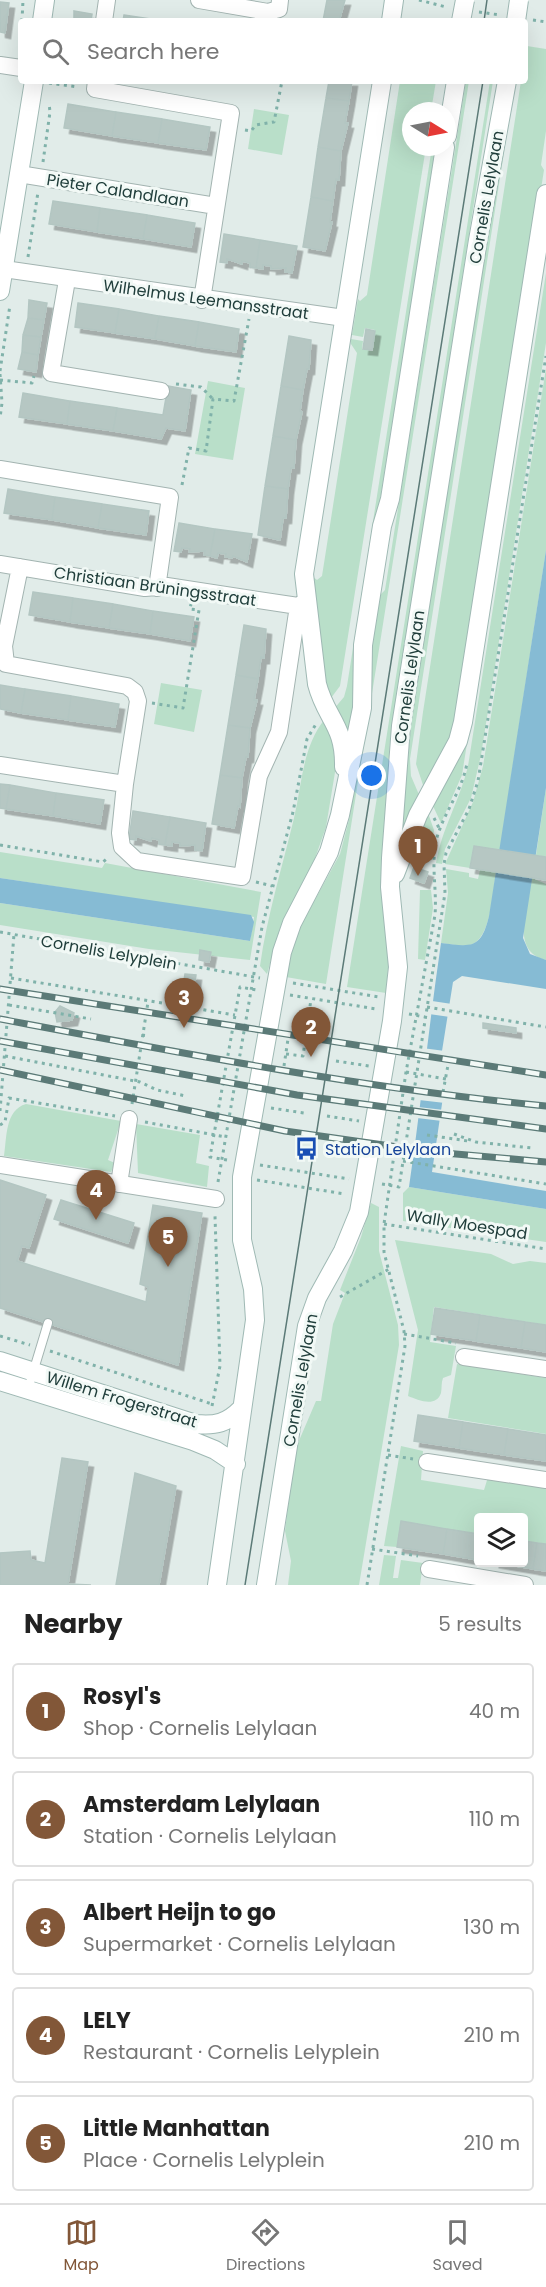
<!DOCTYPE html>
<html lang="en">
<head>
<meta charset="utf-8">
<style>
  :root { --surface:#fff; --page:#f2f2f2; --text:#222; --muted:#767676; --line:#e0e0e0; --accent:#825738 }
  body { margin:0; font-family:Poppins,sans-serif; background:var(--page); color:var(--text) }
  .controls { position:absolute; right:18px; bottom:18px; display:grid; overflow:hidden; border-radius:6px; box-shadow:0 6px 24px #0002 }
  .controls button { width:54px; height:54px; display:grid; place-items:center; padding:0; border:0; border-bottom:2px solid var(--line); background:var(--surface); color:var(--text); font:30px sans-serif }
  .compass { position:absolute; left:402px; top:102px; width:54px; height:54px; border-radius:50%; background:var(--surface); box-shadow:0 6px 24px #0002; rotate:100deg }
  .you { position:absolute; left:372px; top:776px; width:21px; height:21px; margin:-15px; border:4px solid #fff; border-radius:50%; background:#1a73e8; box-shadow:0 0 0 9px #1a73e833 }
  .badge { display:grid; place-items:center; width:39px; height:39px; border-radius:50%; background:var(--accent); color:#fff; font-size:20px; font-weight:700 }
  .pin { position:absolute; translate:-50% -50px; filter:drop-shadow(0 2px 3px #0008) }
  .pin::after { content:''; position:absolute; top:32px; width:21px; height:18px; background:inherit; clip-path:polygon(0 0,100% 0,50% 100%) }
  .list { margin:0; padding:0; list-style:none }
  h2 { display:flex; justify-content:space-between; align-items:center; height:78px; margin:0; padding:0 24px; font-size:26px }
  h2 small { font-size:20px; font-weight:400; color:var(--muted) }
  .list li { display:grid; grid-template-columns:39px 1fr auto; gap:18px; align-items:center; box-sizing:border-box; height:96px; margin:0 12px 12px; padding:0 12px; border:2px solid var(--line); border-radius:6px }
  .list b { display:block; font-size:22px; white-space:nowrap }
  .list p { margin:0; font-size:20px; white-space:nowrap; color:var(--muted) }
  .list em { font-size:20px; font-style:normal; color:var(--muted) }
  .icon { flex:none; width:33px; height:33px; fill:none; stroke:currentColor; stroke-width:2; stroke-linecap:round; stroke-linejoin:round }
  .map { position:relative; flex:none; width:546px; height:1585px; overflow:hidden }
  .search { position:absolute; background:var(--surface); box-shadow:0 6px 24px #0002; left:18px; right:18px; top:18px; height:66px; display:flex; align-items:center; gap:15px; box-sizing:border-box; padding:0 21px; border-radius:6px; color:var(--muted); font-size:22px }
  .sheet { height:618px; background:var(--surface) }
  nav { display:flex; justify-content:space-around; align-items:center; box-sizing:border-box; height:84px; border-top:2px solid var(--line); background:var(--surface); font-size:16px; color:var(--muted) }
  nav a { display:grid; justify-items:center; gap:3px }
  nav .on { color:var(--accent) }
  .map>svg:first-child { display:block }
  .green { fill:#b9dfc9 }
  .water { fill:#86bbd4 }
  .pier { fill:#e1ece9 }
  .building { fill:#b6c7c3; stroke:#b3c6c2; stroke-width:1.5; filter:url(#shadow) }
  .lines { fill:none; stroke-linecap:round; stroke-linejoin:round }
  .lane-casing { stroke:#a3b4b1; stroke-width:10 }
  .street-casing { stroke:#a3b4b1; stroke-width:18 }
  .secondary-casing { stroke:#9fb9b4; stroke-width:20 }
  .path { stroke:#80b2aa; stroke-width:3; stroke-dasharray:3 4.5; stroke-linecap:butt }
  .lane { stroke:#fff; stroke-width:8 }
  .street { stroke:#fff; stroke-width:16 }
  .secondary { stroke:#fff; stroke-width:18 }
  .tram { stroke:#5b7a77; stroke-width:1.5 }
  .rail-casing { stroke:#5b7a77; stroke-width:7 }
  .rail { stroke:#f2f9f6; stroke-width:4.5; stroke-dasharray:14; stroke-linecap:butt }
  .secondary-bridge-casing { stroke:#9fb9b4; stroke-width:20; stroke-linecap:butt }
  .secondary-bridge { stroke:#fff; stroke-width:18 }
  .labels { text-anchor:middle; stroke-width:6; stroke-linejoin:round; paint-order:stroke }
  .street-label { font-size:16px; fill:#203e3b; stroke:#f2f9f6 }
  .transit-label { font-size:16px; fill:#164399; stroke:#f2f9f6; text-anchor:start }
</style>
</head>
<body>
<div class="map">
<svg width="546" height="1585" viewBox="0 0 546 1585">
  <defs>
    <filter id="shadow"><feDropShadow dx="5.5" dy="5.5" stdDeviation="0" flood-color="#0004"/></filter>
  </defs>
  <rect width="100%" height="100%" fill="#e1ece9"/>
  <path class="green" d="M 527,46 L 546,49 L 546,131 L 541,165 L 544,170 L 460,702 L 454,730 L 424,788 L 416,764 L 423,712 L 521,81 L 525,81 Z
    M 400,81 L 436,81 L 431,111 L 411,111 L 411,147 L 426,147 L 340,686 L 328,702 L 312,576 L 317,580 L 322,576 L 357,353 L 351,344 L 351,339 L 363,341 L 362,349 L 373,351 L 375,330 L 365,328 L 363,337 L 352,335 L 358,299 L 360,301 L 367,295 Z
    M 466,81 L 469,81 L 326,984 L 286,977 L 288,960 L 299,929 L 340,854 L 349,820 L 369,694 L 375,600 L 385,590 Z
    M 490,81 L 493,81 L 390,740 L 381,875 L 389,956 L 386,993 L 347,987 Z
    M 515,81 L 410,759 L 411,776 L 420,797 L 402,832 L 407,759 L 417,681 L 476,298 Z
    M 254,109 L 289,115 L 282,155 L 248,149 Z
    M 432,147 L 436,147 L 356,652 L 357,687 L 351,740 L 333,710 L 344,697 L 347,686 Z
    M 546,273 L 546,343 L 481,755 L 471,798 L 445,849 L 442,864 L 436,863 C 442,828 460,800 468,766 Z
    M 546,368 L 546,550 L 500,850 L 474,846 L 470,868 L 445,864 L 473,802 L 483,766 Z
    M 208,381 L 245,388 L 233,460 L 195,454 Z
    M 161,683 L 202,690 L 194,732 L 154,724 Z
    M 325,719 L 338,754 L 326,827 L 312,867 L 280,928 L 267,974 L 260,966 C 267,916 282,868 294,818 C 302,785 302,747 325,719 Z
    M 468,737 L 462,775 L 441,823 L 433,806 Z
    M 546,788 L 546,857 L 536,855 Z
    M 428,813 L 434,830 L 430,861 L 418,862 L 412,854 L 415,840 Z
    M 0,852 L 102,868 L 105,863 L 261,892 L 250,960 L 149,949 L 0,925 L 0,903 L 250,941 L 254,917 L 0,878 Z
    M 446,869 L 469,873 L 469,877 L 478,879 L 480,870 L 496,872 C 493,891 491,940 470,945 C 461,947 450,944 441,943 L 448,893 Z
    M 532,878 L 546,884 L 546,960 C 509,952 528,904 532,878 Z
    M 420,890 L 431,890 L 433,908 L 425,960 L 418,959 Z
    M 26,1104 L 121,1121 L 108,1160 L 115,1163 L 111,1172 L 4,1156 C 7,1137 5,1110 26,1104 Z
    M 136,1124 L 200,1135 L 196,1163 L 209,1166 L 207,1187 L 138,1173 Z
    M 409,1187 L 546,1209 L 546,1242 L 403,1221 L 403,1193 Z
    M 371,1203 L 379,1207 L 379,1251 L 398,1325 L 399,1345 L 359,1585 L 288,1585 L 291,1561 L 285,1531 L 295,1450 L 316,1401 L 321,1401 L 333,1324 L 345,1293 L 340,1290 L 361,1237 Z
    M 395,1240 L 491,1254 L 513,1264 L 530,1261 L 546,1263 L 546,1325 L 434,1307 L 430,1342 L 456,1346 L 451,1375 L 443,1378 C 441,1383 442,1388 441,1393 C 436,1408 418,1400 408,1396 L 418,1330 Z
    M 457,1364 L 546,1378 L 546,1434 L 448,1418 Z
    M 401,1446 L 423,1451 L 421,1480 L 484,1490 L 488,1477 L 546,1487 L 546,1544 L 524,1541 L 524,1518 L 478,1518 L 478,1534 L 401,1522 L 397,1547 L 384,1546 Z
    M 384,1555 L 396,1556 L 393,1578 L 398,1578 L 401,1560 L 423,1563 L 420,1585 L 379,1585 Z"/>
  <path class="water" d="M 546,550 L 546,788 L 523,938 L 530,954 L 546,960 L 546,989 L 462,976 L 453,982 L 442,1051 L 443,1097 L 432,1172 L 546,1191 L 546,1209 L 409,1187 C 421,1106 429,1024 441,943 C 472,947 481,949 489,916 Z
    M 0,878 L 251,915 L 254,922 L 250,941 L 0,903 Z"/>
  <path class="pier" d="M 432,1001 L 452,1004 L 450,1017 L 429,1014 Z
    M 422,1048 L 445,1051 L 445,1103 L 419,1100 Z
    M 418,1107 L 444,1110 L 442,1121 L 417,1118 Z
    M 412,1145 L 438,1148 L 437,1158 L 411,1154 Z"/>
  <path class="building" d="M 327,0 L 345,0 L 339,21 L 323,21 Z
    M 0,2 L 9,3 L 5,33 L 0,32 Z
    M 74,11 L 92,14 L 91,21 L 74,21 Z
    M 124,15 L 164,21 L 123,21 Z
    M 329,81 L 352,81 L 349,101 L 326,98 Z
    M 326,98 L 349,101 L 345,123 L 348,123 L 341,151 L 318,147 Z
    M 68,104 L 116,112 L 112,136 L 64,128 Z
    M 116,112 L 162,119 L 158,143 L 112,136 Z
    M 162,119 L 210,127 L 206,150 L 158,143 Z
    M 318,147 L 341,151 L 339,180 L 336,179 L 333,201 L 311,197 Z
    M 311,197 L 333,201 L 330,222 L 332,222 L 325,251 L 303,247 Z
    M 53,201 L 100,208 L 97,232 L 49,224 Z
    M 100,208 L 147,215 L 143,239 L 97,232 Z
    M 147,215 L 195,223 L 191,247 L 143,239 Z
    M 224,234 L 260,240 L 256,268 L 250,267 L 250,263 L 242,261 L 242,264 L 227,259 L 227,263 L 220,262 Z
    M 260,240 L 297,246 L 292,273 L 285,272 L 286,268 L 271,269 L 271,266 L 263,265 L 263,269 L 256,268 Z
    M 29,300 L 47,303 L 44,320 L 28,318 Z
    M 78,303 L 119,309 L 115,333 L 75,327 Z
    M 119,309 L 159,316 L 155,339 L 115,333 Z
    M 159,316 L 199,322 L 195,346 L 155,339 Z
    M 28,318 L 44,320 L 41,337 L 23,335 Z
    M 199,322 L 239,329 L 236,352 L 195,346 Z
    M 366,329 L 375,331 L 372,350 L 363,349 Z
    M 23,335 L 41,337 L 38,355 L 22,352 Z
    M 289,336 L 311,340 L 309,369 L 307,369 L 303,390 L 281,386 Z
    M 22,352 L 38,355 L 36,372 L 18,369 Z
    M 168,386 L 191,390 L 185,431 L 166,428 L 161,439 L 113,431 L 117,408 L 163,415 Z
    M 281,386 L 303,390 L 300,411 L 302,412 L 296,440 L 273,436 Z
    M 23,393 L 70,401 L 67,424 L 19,417 Z
    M 70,401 L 117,408 L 113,431 L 67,424 Z
    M 273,436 L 296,440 L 294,468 L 291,468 L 288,489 L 265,486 Z
    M 265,486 L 288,489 L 286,518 L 283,518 L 280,540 L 258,535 Z
    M 8,489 L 55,497 L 52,520 L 4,513 Z
    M 55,497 L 102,504 L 98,528 L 52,520 Z
    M 102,504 L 149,511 L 146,535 L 98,528 Z
    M 179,523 L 215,529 L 210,556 L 204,555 L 205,551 L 189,552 L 190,549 L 182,548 L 181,552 L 174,551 Z
    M 215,529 L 252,534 L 247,562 L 233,556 L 232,558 L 225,557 L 226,554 L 218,553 L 217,558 L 210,556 Z
    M 33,592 L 73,598 L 70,622 L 29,615 Z
    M 73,598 L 113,604 L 109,628 L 70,622 Z
    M 113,604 L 153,611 L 150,634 L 109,628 Z
    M 153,611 L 194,617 L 190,641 L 150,634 Z
    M 244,625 L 266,629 L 264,658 L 261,657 L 258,679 L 236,675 Z
    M 236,675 L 258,679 L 254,700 L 257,700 L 250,728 L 228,725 Z
    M 0,685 L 25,689 L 21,713 L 0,709 Z
    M 25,689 L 71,696 L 68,720 L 21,713 Z
    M 71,696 L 119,704 L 115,727 L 68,720 Z
    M 228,725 L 250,728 L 248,757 L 246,757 L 242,778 L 220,775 Z
    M 220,775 L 242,778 L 240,807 L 238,806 L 234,828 L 212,824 Z
    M 0,784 L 10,785 L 6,809 L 0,808 Z
    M 10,785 L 56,793 L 53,816 L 6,809 Z
    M 56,793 L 104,800 L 100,824 L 53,816 Z
    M 133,811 L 170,817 L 165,845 L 159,844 L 159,840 L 152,838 L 151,841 L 136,836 L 136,840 L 129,839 Z
    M 170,817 L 206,823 L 202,851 L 195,850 L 195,845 L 180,846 L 180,843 L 172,842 L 172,846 L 165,845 Z
    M 474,846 L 546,857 L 546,880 L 470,868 Z
    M 414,867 L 428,872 L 424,883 L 410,878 Z
    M 200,950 L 211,952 L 209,962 L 199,960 Z
    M 185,974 L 196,975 L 194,989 L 183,987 Z
    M 60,1006 L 74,1013 L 72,1020 L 57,1022 L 55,1012 Z
    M 483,1023 L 516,1028 L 516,1033 L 483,1028 Z
    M 0,1180 L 46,1195 L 29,1248 L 22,1246 L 17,1261 L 146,1302 L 148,1287 L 140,1284 L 153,1205 L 202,1213 L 178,1365 L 0,1308 Z
    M 61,1200 L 134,1223 L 128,1243 L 54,1219 Z
    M 435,1308 L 480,1315 L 476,1341 L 431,1334 Z
    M 480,1315 L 525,1322 L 521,1348 L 476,1341 Z
    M 525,1322 L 546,1325 L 546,1352 L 521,1348 Z
    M 418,1415 L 463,1422 L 459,1448 L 414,1441 Z
    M 463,1422 L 508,1429 L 504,1455 L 459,1448 Z
    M 508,1429 L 546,1435 L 546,1461 L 504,1455 Z
    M 62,1458 L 88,1462 L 68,1584 L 91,1585 L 0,1585 L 0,1553 L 30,1551 L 31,1560 L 45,1563 Z
    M 135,1473 L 176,1486 L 159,1585 L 116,1585 Z
    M 401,1521 L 447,1529 L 443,1554 L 397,1547 Z
    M 447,1529 L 478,1534 L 478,1560 L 443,1554 Z
    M 524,1541 L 537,1543 L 533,1569 L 493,1562 L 524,1562 Z
    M 537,1543 L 546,1544 L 546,1571 L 533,1569 Z"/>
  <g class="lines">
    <defs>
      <path id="lane" d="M 28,1389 L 48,1323"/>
      <path id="street" d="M 199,0 L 268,12 L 279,9 L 280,0
        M 104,21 L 107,0
        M 0,65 L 21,68
        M 96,81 L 95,89 L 231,113 L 202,300
        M 19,174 L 216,206
        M 4,269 L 344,318
        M 67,280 L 51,373 L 161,391
        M 0,469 L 170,497 L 157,588
        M 0,564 L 145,588 L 167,586 L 298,606 L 306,601
        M 20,567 L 4,646 L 6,664 L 127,686 L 135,692 L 138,701 L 125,784 L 120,833 L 122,847 L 137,861 L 242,877 L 259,776 L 279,732 L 298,606
        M 0,765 L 125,784
        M 0,1165 L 216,1199
        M 119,1184 L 129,1119
        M 464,1357 L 546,1369
        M 427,1462 L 546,1480
        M 429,1569 L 525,1585"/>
      <path id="secondary" d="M 42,21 L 45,0
        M 391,21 L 394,0
        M 447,136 L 456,81
        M 0,291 L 34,81
        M 344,767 C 345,725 326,719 317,684 L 304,574 L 382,81
        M 395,874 L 418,815 L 458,741 L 463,722 L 546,194
        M 0,1361 L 196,1424 C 216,1426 227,1423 241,1409
        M 0,1381 L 193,1441 L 215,1450 L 236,1464
        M 217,1585 L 255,1320 L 253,1289 L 242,1240 L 242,1177 L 282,952 L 292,923 L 329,852 L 340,815 L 362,708 L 363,645 L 382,526 L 390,499 L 445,147
        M 266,1585 L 307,1326 L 317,1298 L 343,1251 L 359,1212 L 392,1021 L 398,967 L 390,887 L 391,858 L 401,726 L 478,240 L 507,81"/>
    </defs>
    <use href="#lane" class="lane-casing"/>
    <use href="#street" class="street-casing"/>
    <use href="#secondary" class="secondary-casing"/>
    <path class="path" d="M 419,0 L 446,7
      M 479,12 L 500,15
      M 533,20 L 546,22
      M 22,21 L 23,0
      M 20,51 L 21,41
      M 49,83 L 78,87
      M 245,130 L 251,131 L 256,125 L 274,122 L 282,81
      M 43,162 L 50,112 L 49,103
      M 28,257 L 38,192
      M 0,371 L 10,305
      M 0,374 L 2,403 L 0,418
      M 0,380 L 32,383 L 34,376
      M 176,384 L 201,387 L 213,399
      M 182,485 L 189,448 L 206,451 L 213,399 L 234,401 L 249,319
      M 152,703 L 183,708 L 199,610 L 190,609 L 191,604
      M 434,818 L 440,830
      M 0,845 L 103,862 L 109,857
      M 256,882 L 272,886
      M 0,932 L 260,978
      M 11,978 L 235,1015
      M 293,983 L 379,997
      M 290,995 L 376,1009
      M 9,1005 L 91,1019
      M 427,1007 L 546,1027
      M 409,1014 L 425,1017
      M 142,1035 L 149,1036
      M 286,1054 L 303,1056 L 311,999
      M 5,1056 L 140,1082 L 157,1090 L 186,1096
      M 336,1061 L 369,1066
      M 284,1066 L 288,1039
      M 406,1072 L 446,1079
      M 443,1092 L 448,1065
      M 132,1104 L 148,1002
      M 271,1108 L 304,1113
      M 0,1111 L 14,934
      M 327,1116 L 359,1121
      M 145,1122 L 226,1137
      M 0,1125 L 5,1122 L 9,1098 L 115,1116
      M 454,1134 L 476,1142 L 532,1148
      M 427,1135 L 468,1141
      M 227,1160 L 210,1157 L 240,987 L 257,990
      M 403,1161 L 546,1184
      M 260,1165 L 349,1179
      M 257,1180 L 345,1194
      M 218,1182 L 262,927 L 293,812 L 307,739 L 316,724
      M 382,1184 L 399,1187 L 445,893 L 444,864 L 446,853 L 469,809 L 478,781 L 546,356
      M 384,1224 L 546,1249
      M 340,1297 L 389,1269
      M 404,1334 L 456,1343
      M 0,1336 L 30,1345
      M 50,1351 L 212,1404
      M 212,1406 L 220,1366 L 215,1216
      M 388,1455 L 413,1459
      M 372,1549 L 418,1556
      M 367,1585 L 405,1346 L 404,1331 L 384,1252 L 384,1224 L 406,1072 L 435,915 C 437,890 431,866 436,841 C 443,813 462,792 467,763"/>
    <use href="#lane" class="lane"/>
    <use href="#street" class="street"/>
    <use href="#secondary" class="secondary"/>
    <path class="tram" d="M 484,21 L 487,0
      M 245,1585 L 483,81"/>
    <defs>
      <path id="rail" d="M 0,989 L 546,1075
        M 0,1019 C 181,1053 362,1088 546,1106
        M 0,1041 L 297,1095 L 546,1129
        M 0,1070 L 285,1131 L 433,1152 L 546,1162"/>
    </defs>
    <use href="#rail" class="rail-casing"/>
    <use href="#rail" class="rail"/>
    <defs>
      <path id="secondary-bridge" d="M 461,21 L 465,0
        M 516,21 L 519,0"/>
    </defs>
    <use href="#secondary-bridge" class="secondary-bridge-casing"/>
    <use href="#secondary-bridge" class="secondary-bridge"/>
  </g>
  <defs>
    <symbol id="bus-bare" viewBox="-9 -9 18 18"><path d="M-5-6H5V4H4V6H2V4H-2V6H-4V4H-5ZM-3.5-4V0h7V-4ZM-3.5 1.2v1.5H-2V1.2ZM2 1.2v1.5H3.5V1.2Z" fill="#1a4fb4" stroke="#f2f9f6" stroke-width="2.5" paint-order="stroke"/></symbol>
  </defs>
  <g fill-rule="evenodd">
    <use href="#bus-bare" x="290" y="1132" width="33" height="33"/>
  </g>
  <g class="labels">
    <g class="street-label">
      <text transform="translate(118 190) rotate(9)" y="6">Pieter Calandlaan</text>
      <text transform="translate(486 197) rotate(-80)" y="6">Cornelis Lelylaan</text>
      <text transform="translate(206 299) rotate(8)" y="6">Wilhelmus Leemansstraat</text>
      <text transform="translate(155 586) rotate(8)" y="6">Christiaan Brüningsstraat</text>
      <text transform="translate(409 677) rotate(-82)" y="6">Cornelis Lelylaan</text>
      <text transform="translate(109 952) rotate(10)" y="6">Cornelis Lelyplein</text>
      <text transform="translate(467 1224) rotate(9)" y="6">Wally Moespad</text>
      <text transform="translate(300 1380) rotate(-80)" y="6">Cornelis Lelylaan</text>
      <text transform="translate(122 1399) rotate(17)" y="6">Willem Frogerstraat</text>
    </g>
    <g class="transit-label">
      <text x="325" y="1155">Station Lelylaan</text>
    </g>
  </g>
</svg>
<div class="controls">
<button><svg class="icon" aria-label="layers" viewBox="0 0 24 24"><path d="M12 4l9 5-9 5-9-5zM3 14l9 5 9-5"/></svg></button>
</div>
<svg class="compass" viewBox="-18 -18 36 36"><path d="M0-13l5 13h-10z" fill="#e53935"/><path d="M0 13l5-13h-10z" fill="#767676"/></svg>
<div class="you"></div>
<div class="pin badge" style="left:418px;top:876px">1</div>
<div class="pin badge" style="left:311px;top:1057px">2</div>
<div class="pin badge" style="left:184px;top:1028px">3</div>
<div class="pin badge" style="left:96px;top:1220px">4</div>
<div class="pin badge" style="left:168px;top:1267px">5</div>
<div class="search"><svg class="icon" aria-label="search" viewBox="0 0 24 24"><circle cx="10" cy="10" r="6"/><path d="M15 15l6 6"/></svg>Search here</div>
</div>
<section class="sheet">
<h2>Nearby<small>5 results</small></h2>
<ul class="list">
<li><span class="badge">1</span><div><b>Rosyl's</b><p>Shop · Cornelis Lelylaan</p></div><em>40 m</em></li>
<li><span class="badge">2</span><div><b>Amsterdam Lelylaan</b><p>Station · Cornelis Lelylaan</p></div><em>110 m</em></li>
<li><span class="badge">3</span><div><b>Albert Heijn to go</b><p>Supermarket · Cornelis Lelylaan</p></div><em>130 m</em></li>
<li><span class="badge">4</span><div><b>LELY</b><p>Restaurant · Cornelis Lelyplein</p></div><em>210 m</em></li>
<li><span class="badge">5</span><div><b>Little Manhattan</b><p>Place · Cornelis Lelyplein</p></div><em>210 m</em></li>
</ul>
</section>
<nav>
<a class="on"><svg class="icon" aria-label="map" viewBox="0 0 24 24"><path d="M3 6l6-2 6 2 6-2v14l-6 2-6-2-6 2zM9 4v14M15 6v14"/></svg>Map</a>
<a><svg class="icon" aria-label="directions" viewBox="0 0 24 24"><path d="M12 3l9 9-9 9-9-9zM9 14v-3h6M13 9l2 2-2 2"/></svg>Directions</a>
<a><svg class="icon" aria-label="saved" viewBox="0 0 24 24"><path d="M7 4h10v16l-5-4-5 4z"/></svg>Saved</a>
</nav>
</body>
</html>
